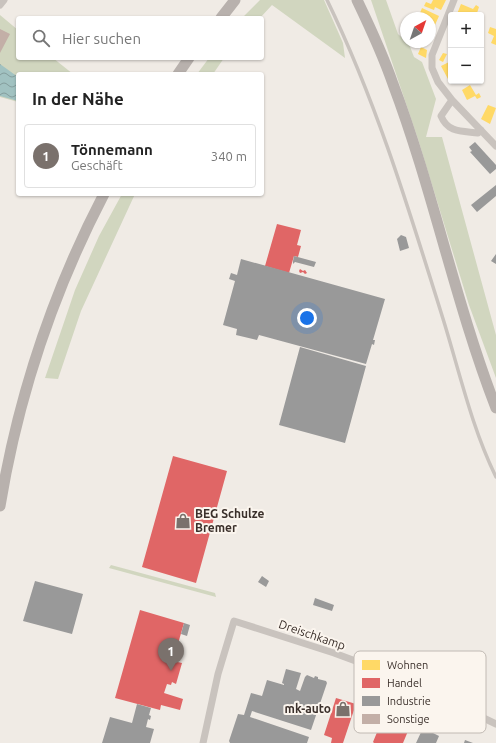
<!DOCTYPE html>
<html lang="de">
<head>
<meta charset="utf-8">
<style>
  :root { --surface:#fff; --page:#f2f2f2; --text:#222; --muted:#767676; --line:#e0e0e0; --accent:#7a716c }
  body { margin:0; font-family:Ubuntu,sans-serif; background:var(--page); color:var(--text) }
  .controls { position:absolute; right:12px; top:12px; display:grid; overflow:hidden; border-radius:4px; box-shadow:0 1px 3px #0004 }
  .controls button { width:36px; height:36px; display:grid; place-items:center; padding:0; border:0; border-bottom:1px solid var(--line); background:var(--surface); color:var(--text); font:20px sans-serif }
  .compass { position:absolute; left:400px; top:12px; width:36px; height:36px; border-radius:50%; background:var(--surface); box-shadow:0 1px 3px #0004; rotate:40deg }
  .you { position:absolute; left:307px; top:318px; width:14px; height:14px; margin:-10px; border:3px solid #fff; border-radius:50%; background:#1a73e8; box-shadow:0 0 0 6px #1a73e833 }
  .badge { display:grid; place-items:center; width:26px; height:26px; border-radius:50%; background:var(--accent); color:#fff; font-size:13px; font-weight:700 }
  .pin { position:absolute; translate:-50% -33px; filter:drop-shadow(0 1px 2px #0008) }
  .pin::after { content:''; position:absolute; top:21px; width:14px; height:12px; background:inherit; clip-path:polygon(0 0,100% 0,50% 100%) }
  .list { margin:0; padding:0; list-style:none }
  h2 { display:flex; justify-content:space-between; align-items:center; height:52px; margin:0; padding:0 16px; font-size:17px }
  h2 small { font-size:13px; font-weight:400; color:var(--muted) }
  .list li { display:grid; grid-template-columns:26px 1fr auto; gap:12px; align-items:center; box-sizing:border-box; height:64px; margin:0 8px 8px; padding:0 8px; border:1px solid var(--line); border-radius:4px }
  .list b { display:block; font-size:15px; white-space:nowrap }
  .list p { margin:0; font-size:13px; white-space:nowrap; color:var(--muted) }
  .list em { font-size:13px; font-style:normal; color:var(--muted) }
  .icon { flex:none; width:22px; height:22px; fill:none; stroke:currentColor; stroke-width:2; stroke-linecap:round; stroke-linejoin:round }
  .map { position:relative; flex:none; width:496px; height:743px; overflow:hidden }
  .search { position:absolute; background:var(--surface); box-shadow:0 1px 3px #0004; left:16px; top:16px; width:248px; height:44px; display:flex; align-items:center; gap:10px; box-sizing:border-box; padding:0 14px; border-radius:4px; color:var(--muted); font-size:15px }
  .panel { position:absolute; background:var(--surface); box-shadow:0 1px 3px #0004; left:16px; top:72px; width:248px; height:124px; border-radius:4px }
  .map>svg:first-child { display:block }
  .grass { fill:#d1d6bf }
  .water { fill:url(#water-waves) }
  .homes { fill:#ffd966 }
  .shops { fill:#e06666 }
  .industry { fill:#999 }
  .building { fill:#c3afa7 }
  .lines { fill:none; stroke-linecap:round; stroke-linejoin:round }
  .service { stroke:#c9c3be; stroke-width:3.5 }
  .minor { stroke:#c9c3be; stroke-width:7 }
  .primary { stroke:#b8b1ad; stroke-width:11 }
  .labels { text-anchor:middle; stroke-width:4; stroke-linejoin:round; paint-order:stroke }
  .poi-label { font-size:12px; font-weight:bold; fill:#3b302b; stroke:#fbf5ee; text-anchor:start }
  .street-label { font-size:12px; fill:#3b302b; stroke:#fbf5ee }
  .key { fill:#fbf5ee; stroke:#c1bab4; stroke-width:1 }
  .key-label { font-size:11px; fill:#3b302b }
</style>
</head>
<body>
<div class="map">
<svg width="496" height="743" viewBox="0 0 496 743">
  <defs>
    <pattern id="water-waves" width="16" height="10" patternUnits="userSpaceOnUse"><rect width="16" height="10" fill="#a1c2c1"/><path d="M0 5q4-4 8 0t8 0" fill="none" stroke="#849e9d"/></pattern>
  </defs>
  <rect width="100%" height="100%" fill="#f0ebe5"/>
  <path class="grass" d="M 260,0 L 324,0 L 343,43 L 345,58 L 272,5 L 260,18 L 242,18 Z
    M 371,0 L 386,0 L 398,34 L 409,44 L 414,57 L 422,62 L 436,99 L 426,137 L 442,137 L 496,335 L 496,378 L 469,305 L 418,139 Z
    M 0,15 L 18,30 L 18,58 L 53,58 L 73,74 L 18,74 L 18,102 L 0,97 Z
    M 209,58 L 224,58 L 213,74 L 197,74 Z
    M 122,194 L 135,194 L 81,311 L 58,379 L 45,378 L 75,290 L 99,236 Z
    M 111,565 L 215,593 L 216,597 L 109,568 Z"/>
  <path class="water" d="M 0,64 L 18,77 L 18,101 L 0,96 Z"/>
  <path class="homes" d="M 433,0 L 446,0 L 441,10 L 435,7 L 434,10 L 424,6 L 426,2 L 431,4 Z
    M 461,4 L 473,9 L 476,5 L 479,7 L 477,13 L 472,12 L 471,15 L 460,15 L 457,14 Z
    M 422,8 L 439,16 L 435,25 L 430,23 L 430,18 L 418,18 Z
    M 490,27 L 496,29 L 496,45 L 491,43 L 494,36 L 488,33 Z
    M 421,47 L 427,50 L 426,58 L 418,54 Z
    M 443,53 L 447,54 L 443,62 L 439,60 Z
    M 451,61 L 451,78 L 448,79 L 441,66 Z
    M 470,85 L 476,95 L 479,93 L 481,97 L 477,99 L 475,96 L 467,100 L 462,90 Z
    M 488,105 L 496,108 L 490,124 L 481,119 Z"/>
  <path class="shops" d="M 277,224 L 301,230 L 297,245 L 301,246 L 298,257 L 294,256 L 289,273 L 265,266 Z
    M 300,269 L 303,271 L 305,270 L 307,273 L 305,274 L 303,272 L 300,273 L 299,271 Z
    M 173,456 L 227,471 L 196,583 L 142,567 Z
    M 140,610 L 184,623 L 173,661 L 182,663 L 176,684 L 172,682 L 171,685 L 167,684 L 164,693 L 183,699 L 180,710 L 161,705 L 160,710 L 115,698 Z
    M 336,698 L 356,704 L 343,743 L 331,743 L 332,738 L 324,735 Z
    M 390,701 L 416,712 L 403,743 L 374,743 L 373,742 Z"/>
  <path class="industry" d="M 475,142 L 496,165 L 496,169 L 490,174 L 470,152 L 472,151 L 469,147 Z
    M 496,185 L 496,196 L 477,212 L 471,205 Z
    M 401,235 L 406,237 L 409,248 L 400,251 L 397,239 Z
    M 496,254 L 496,264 L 491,261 Z
    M 294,256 L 316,262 L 314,267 L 295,262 L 293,264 L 293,261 Z
    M 241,259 L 385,299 L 373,340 L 375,340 L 374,345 L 372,344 L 366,364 L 259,335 L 257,340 L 236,335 L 237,329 L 223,325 L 235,281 L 229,279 L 231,273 L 237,275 Z
    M 300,347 L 366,366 L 345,443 L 279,425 Z
    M 262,576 L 269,581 L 266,587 L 258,582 Z
    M 35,581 L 83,594 L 72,634 L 23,621 Z
    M 315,598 L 334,605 L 332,611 L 313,605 Z
    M 184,623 L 190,625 L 187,636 L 181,634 Z
    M 286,669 L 301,673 L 296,689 L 300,691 L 305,677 L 307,675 L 314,678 L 315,676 L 318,677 L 318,679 L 326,681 L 327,683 L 311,730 L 252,711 L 250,717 L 309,737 L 307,743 L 230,743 L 229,741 L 238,714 L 244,715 L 251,693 L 262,696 L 267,680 L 284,685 L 284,684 L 282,683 Z
    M 137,704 L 151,708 L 149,715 L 151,716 L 150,720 L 148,719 L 146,727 L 154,729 L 150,743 L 102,743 L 110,717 L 132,723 Z
    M 423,728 L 439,736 L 436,743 L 416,743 Z
    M 465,740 L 473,743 L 464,743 Z"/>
  <path class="building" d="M 0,29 L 10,34 L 0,53 Z"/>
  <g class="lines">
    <path class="service" d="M 327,0 C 377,103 410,213 444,322 C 460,374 472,428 496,477"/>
    <path class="minor" d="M 454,0 L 432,55 L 432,68 L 438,82 L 452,100 L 496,146
      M 0,5 L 4,0
      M 452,100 L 441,116 C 448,133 462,131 478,133 L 481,130
      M 203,743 L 218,674 L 234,621 L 334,653 L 396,676 L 496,724"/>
    <path class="primary" d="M 357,0 C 370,27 383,55 393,84 C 433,190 455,302 496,408
      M 221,18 L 235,0
      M 178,74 L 189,58
      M 0,506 C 18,397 53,292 104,194"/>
  </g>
  <defs>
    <symbol id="shop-bare" viewBox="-9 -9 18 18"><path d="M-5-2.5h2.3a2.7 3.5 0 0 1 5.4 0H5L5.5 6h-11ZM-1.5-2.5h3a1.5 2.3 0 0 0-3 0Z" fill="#7a716c" stroke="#fbf5ee" stroke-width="2.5" paint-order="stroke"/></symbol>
  </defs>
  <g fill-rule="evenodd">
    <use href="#shop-bare" x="172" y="510" width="22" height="22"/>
    <use href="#shop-bare" x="332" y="698" width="22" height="22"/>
  </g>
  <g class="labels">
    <g class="poi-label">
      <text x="195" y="518">BEG Schulze<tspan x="195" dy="14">Bremer</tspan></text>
      <text x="331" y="713" text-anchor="end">mk-auto</text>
    </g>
    <g class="street-label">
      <text transform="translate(312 635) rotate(19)" y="4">Dreischkamp</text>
    </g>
  </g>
  <rect x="354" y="651" width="132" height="82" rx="6" class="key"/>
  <rect x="362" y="660" width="18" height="10" fill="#ffd966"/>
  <rect x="362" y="678" width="18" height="10" fill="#e06666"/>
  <rect x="362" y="696" width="18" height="10" fill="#999"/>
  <rect x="362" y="714" width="18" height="10" fill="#c3afa7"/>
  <g class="key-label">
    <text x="387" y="669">Wohnen</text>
    <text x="387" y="687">Handel</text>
    <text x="387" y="705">Industrie</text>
    <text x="387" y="723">Sonstige</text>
  </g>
</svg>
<div class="controls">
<button>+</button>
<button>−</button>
</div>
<svg class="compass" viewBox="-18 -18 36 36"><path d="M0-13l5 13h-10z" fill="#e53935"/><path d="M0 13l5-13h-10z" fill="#767676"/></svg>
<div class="you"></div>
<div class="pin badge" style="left:171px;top:671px">1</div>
<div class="search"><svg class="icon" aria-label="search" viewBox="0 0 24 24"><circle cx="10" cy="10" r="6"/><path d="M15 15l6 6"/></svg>Hier suchen</div>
<section class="panel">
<h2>In der Nähe<small></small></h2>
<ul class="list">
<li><span class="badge">1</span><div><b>Tönnemann</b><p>Geschäft</p></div><em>340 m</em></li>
</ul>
</section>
</div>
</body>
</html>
